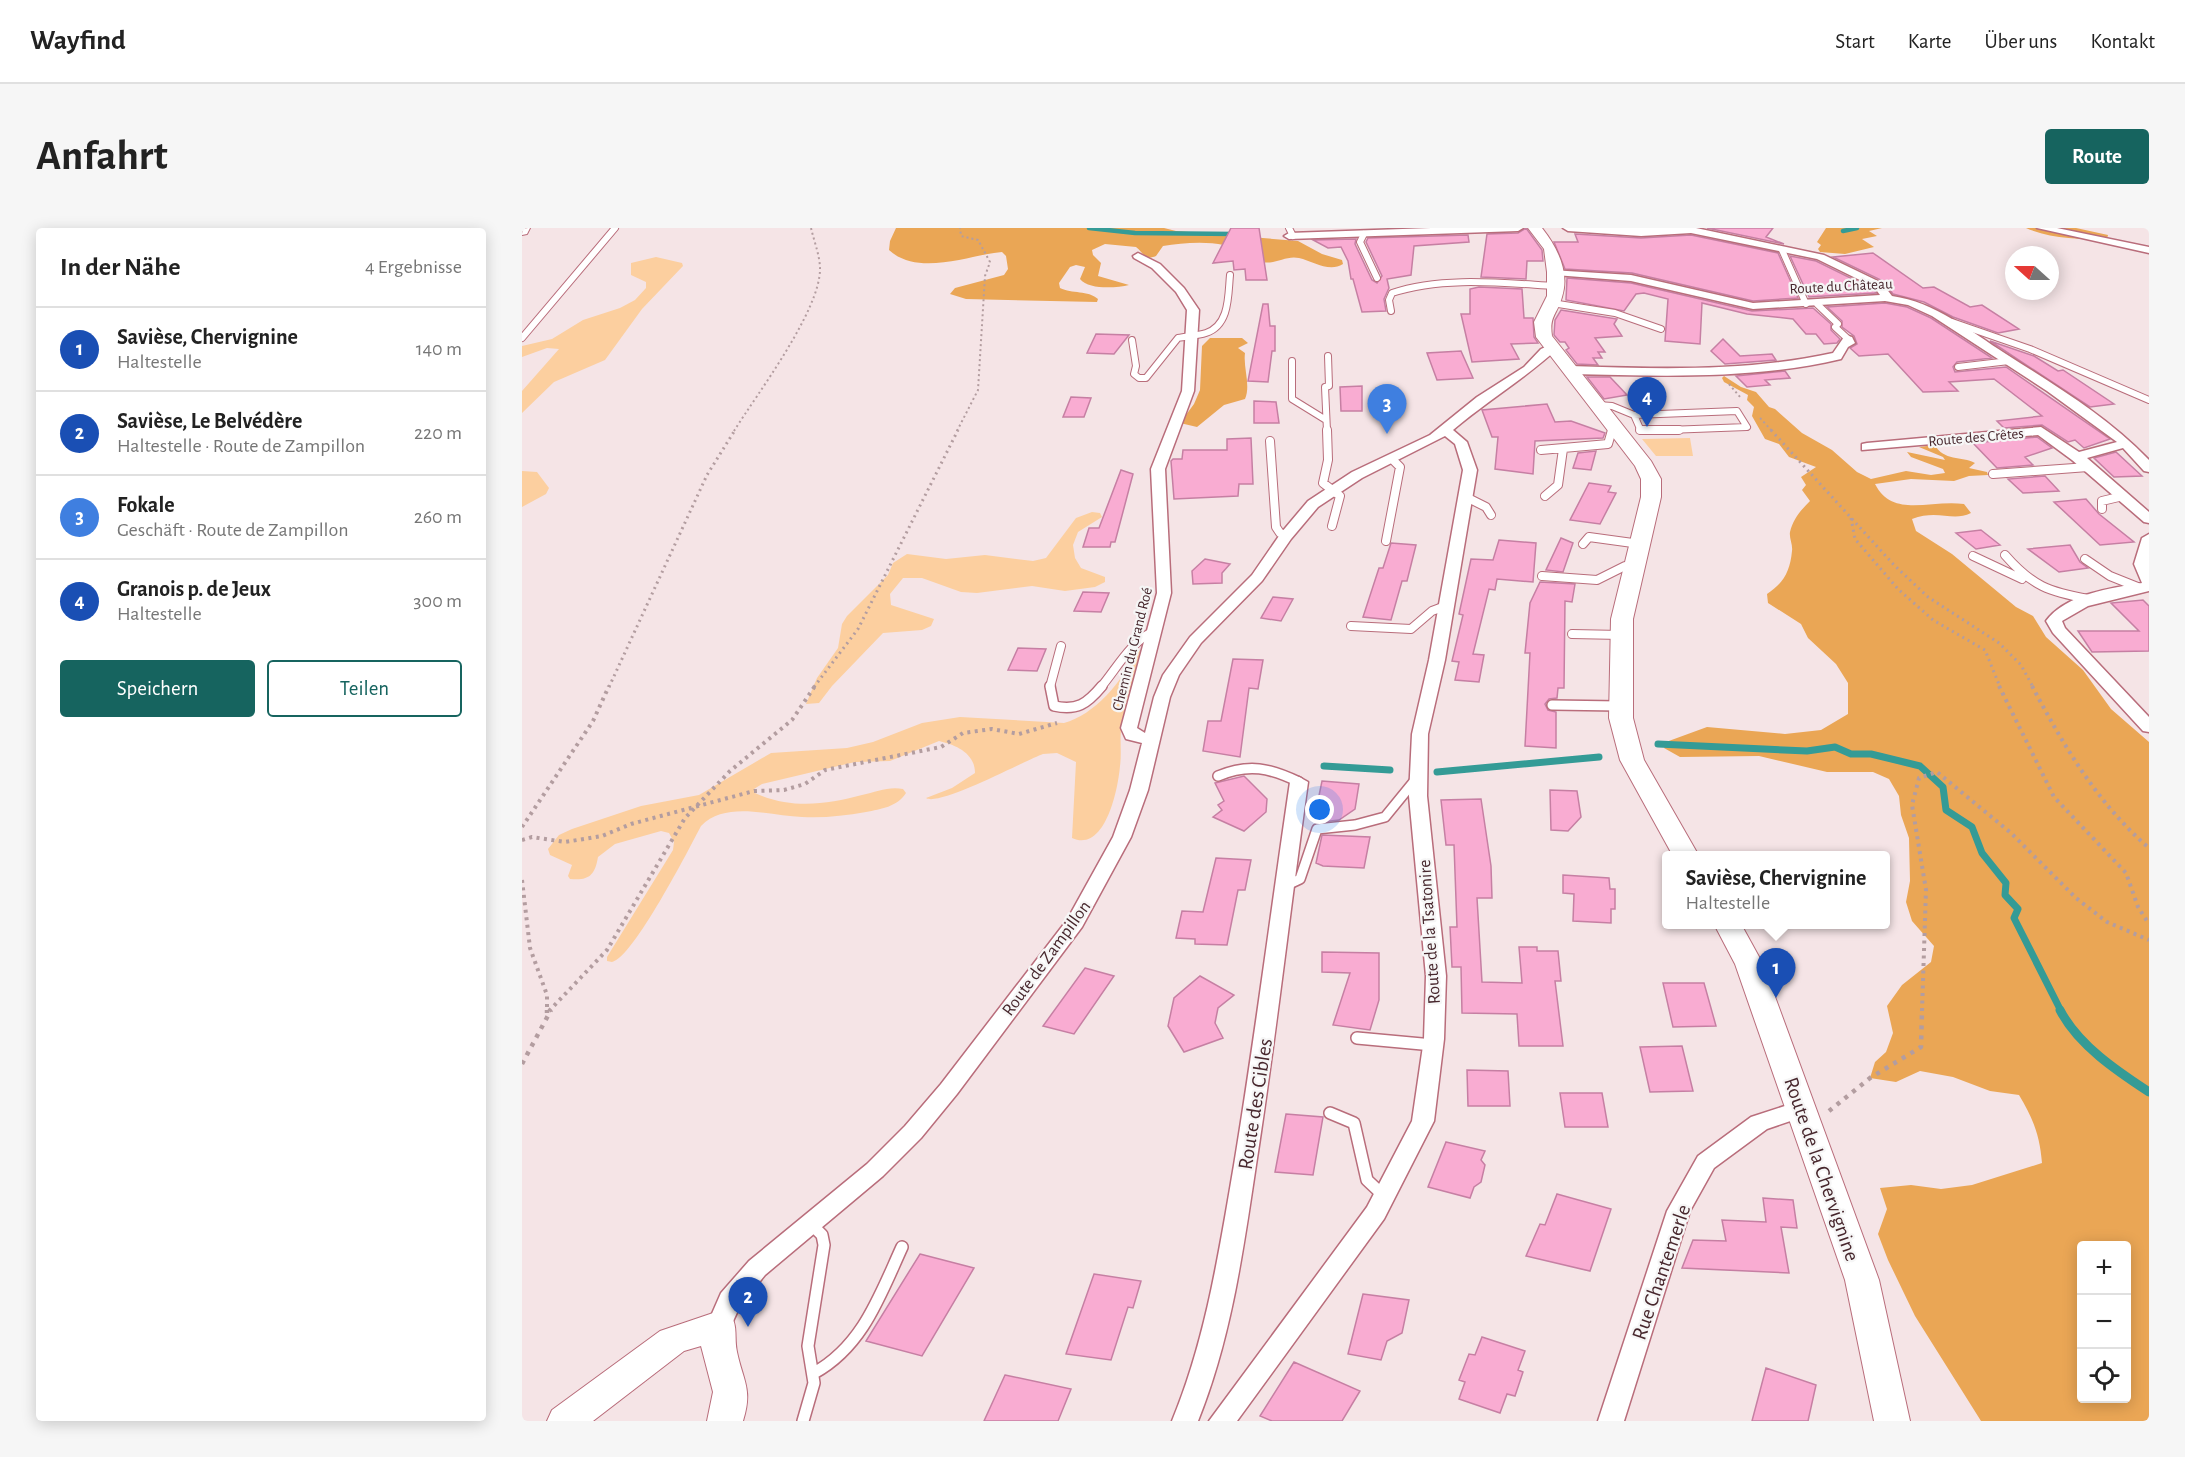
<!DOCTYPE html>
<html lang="de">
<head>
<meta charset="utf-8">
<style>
  :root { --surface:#fff; --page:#f6f6f6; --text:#222; --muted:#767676; --line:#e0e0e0; --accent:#16645f }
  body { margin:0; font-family:"Alegreya Sans",sans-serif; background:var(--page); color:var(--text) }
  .controls { position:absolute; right:18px; bottom:18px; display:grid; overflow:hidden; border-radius:6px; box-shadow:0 3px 15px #0003 }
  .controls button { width:54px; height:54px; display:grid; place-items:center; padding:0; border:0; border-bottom:2px solid var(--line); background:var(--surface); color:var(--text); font:30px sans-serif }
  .compass { position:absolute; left:1483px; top:18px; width:54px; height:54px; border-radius:50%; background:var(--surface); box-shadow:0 3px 15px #0003; rotate:291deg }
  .you { position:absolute; left:798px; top:582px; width:21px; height:21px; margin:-15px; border:4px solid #fff; border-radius:50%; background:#1a73e8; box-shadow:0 0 0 9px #1a73e833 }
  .badge { display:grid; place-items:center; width:39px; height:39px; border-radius:50%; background:var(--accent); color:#fff; font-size:20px; font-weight:700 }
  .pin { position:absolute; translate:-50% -50px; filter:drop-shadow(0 2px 3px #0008) }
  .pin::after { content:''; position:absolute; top:32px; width:21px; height:18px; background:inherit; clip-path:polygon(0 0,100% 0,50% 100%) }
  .popup { position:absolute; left:1140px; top:623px; width:228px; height:78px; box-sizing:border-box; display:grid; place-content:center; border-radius:6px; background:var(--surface); filter:drop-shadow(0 2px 4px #0005); font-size:20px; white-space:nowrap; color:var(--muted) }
  .popup b { font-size:22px; color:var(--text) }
  .popup::after { content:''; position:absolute; left:50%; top:100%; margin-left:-12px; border:12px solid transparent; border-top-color:var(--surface) }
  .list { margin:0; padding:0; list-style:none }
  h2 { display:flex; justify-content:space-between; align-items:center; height:78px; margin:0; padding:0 24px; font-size:26px }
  h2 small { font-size:20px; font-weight:400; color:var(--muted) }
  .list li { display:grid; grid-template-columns:39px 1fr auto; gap:18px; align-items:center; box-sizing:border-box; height:84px; padding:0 24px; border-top:2px solid var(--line) }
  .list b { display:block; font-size:22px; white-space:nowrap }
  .list p { margin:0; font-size:20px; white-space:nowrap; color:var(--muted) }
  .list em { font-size:20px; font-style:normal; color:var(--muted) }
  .actions { display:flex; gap:12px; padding:18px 24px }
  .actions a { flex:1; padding:14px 0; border:2px solid var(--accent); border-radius:6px; text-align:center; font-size:21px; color:var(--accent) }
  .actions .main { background:var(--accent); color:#fff }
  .icon { flex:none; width:33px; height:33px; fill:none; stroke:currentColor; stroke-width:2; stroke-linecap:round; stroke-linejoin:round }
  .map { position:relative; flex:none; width:1627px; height:1193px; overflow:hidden; border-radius:6px }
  header { display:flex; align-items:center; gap:36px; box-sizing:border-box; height:84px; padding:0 30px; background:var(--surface); border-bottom:2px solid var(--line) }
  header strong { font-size:28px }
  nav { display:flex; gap:33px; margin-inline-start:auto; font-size:21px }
  .intro { display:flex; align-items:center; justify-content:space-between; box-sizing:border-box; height:144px; padding:0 36px }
  h1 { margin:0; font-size:42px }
  .button { padding:15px 27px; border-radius:6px; background:var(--accent); color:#fff; font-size:21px; font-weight:700 }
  main { display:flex; gap:36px; padding:0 36px }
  aside { flex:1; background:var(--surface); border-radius:6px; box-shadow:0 3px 15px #0003 }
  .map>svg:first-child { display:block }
  .green { fill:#fccf9f }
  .forest { fill:#eaa655; fill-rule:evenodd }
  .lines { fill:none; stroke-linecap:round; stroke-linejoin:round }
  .stream-far2 { stroke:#349b96; stroke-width:4.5 }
  .stream-far1 { stroke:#349b96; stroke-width:7 }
  .stream { stroke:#349b96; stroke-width:9 }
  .building { fill:#f9acd2; stroke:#c67fa3; stroke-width:1.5 }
  .lane-far3-casing { stroke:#b96d7b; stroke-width:8 }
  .lane-far2-casing { stroke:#b96d7b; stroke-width:10 }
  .lane-far1-casing { stroke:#b96d7b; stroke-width:12 }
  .lane-casing { stroke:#b96d7b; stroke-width:14 }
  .street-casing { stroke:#b96d7b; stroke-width:3 }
  .secondary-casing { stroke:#b96d7b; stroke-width:2 }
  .path-far3 { stroke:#b39da0; stroke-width:2; stroke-dasharray:2 3; stroke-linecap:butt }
  .path-far2 { stroke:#b39da0; stroke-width:3; stroke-dasharray:2 4; stroke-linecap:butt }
  .path-far1 { stroke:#b39da0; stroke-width:4; stroke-dasharray:3 4.5; stroke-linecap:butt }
  .path { stroke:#b39da0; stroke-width:4.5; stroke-dasharray:4 6; stroke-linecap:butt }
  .lane-far3 { stroke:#fff; stroke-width:6 }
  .lane-far2 { stroke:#fff; stroke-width:8 }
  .lane-far1 { stroke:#fff; stroke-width:9 }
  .lane { stroke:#fff; stroke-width:11 }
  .street { fill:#fff; fill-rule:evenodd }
  .secondary { fill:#fff; fill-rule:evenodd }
  .labels { text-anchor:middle; stroke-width:4.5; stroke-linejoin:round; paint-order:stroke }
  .far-street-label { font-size:15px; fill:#47272d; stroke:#f6f6f6 }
  .street-label { font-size:18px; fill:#47272d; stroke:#f6f6f6 }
  .near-street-label { font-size:21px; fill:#47272d; stroke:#f6f6f6 }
</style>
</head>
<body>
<header>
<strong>Wayfind</strong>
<nav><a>Start</a><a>Karte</a><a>Über uns</a><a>Kontakt</a></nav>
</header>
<div class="intro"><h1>Anfahrt</h1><a class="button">Route</a></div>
<main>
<aside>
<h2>In der Nähe<small>4 Ergebnisse</small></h2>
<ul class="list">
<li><span class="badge" style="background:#1a4fb4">1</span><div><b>Savièse, Chervignine</b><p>Haltestelle</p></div><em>140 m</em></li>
<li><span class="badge" style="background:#1a4fb4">2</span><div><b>Savièse, Le Belvédère</b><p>Haltestelle · Route de Zampillon</p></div><em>220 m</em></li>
<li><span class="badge" style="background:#3f7fe0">3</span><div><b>Fokale</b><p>Geschäft · Route de Zampillon</p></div><em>260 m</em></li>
<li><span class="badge" style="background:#1a4fb4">4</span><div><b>Granois p. de Jeux</b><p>Haltestelle</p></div><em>300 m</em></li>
</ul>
<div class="actions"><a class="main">Speichern</a><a>Teilen</a></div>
</aside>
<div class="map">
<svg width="1627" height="1193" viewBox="0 0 1627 1193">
  <rect width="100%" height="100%" fill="#f5e4e6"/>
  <path class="green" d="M 134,29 L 160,35 L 161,38 L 120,81 L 83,132 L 32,154 L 0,185 L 0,163 L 37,121 L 25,120 L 0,129 L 0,118 L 30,111 L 61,92 L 98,80 L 113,72 L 124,60 L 124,54 L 109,47 L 109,35 Z
    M 1168,210 L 1171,228 L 1134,228 L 1120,211 Z
    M 0,243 L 15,244 L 27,260 L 24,266 L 0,279 Z
    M 570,284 L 578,285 L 580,289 L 556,304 L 551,317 L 553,330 L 559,340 L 583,349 L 583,354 L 573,359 L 543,363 L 510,358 L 455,365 L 439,364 L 400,350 L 381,350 L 368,366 L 369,377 L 412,391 L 409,398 L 400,402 L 361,405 L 310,458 L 297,475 L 284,476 L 295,450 L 316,420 L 320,396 L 325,388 L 366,347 L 371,335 L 385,326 L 424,331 L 463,327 L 511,333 L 524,330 L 554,290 Z
    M 619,422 L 622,425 C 615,448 605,472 600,496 C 597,509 600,524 598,538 C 596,562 583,625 550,610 L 554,534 L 535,525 L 521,526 C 502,533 417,579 404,570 L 430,560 L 453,545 C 453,525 434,517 417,513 L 368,533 L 333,534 L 240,556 L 232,561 L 233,565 C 268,581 304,577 340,567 C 354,564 367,558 381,561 L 384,565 C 375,579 359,581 344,584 C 322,588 302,590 280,589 C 248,588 204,572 179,598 C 167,621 111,730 90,734 L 85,733 L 85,729 L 151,622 L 152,614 L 147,605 L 139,603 L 93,616 L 76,629 C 73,647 67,653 48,651 L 46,648 L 50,637 L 28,627 L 26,621 L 37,607 L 50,601 L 119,578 L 177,567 L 249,525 L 325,520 L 351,514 L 400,495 L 438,489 L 542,495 C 572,487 602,453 612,425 Z"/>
  <path class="forest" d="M 374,0 L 642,0 L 654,3 L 776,13 L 800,26 L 820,32 L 821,36 C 807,45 791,33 777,30 C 764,27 753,37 740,34 C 727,31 715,20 702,17 C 683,13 659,15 641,18 L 634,28 C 622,33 621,24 614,19 L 583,16 L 570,22 L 571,27 L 579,35 L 576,48 L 607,57 C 594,60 567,62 558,51 L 563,39 L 554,37 L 548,39 L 537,55 L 538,60 C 550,66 566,62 576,71 L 575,74 L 444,71 L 428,66 L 433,60 L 482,47 L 486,41 L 484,28 L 480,24 L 472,25 C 440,30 394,47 367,22 L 368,13 Z
    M 1304,0 L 1360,0 L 1347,3 L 1355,8 L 1340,11 L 1352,19 L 1323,26 L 1298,24 L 1296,21 L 1299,17 L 1295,14 Z
    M 1504,0 L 1554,0 L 1586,7 L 1585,11 C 1557,11 1529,11 1504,0 Z
    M 688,110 L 720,110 L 726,115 L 716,120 L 723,125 C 721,140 729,157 723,171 L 702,177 L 675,199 L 658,195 L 672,176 L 678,162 L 680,118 Z
    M 1202,148 L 1219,159 L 1234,164 L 1247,179 L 1253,181 L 1280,205 L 1310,222 L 1335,244 L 1349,251 L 1384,243 L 1409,247 L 1423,245 L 1421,241 L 1389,229 L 1385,224 L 1423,232 L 1421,229 L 1397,219 L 1413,217 C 1421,233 1440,228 1453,235 L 1447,240 L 1465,244 L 1466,247 L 1447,248 L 1432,253 L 1389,251 L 1353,256 C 1371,291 1409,271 1442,276 L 1449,285 C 1430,294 1416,281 1390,291 L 1394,303 L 1430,326 L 1494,379 L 1511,388 L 1524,409 L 1561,442 L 1589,481 L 1627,514 L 1627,1193 L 1459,1193 L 1393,1088 L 1366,1032 L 1356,1006 L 1365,981 L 1358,960 L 1389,957 L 1419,961 L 1450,957 L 1520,935 C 1518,908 1511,890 1497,867 L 1468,863 L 1431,849 L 1398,843 L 1374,854 L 1348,850 L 1353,834 L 1364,824 L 1371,805 L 1365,778 L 1380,757 L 1409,734 L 1412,718 L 1390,693 L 1384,674 L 1388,653 L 1387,610 L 1379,587 L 1377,568 L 1367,551 L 1351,544 L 1305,544 L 1237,528 L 1158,529 L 1142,520 L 1144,514 L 1185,499 L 1263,506 L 1299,502 L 1326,486 L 1326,455 L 1314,436 L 1286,410 L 1279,396 L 1246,375 L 1245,366 C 1262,355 1268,343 1270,323 C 1271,317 1267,310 1268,304 C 1271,291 1279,282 1288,273 L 1280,262 L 1284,257 L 1279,249 L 1294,239 L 1267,229 L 1257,216 L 1243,211 L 1230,188 L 1232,179 L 1225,172 L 1226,167 L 1202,154 L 1200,150 ZM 1560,1018 L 1604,1018 L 1604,1170 L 1560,1170 Z"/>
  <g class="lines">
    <path class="stream-far2" d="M 567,0 L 613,5 L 713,6
      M 1321,3 L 1335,0"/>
    <path class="stream-far1" d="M 1136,516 L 1285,523 L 1313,519 L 1329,526 L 1349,526 L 1398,538 L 1421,559 L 1424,582 L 1450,599 L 1460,625 L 1484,655 L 1483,667 L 1496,681 L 1492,690 L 1539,783
      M 802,538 L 868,542
      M 915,544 L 1077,529"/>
    <path class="stream" d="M 1538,782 C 1556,817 1595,843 1627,864"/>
  </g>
  <path class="building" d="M 709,0 L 737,0 L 745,52 L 724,52 L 723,41 L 712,42 L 711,33 L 691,35 Z
    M 1004,0 L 1020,22 L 1021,33 L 1005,33 L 1004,51 L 959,49 L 965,6 L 996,5 Z
    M 1185,0 L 1251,0 L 1244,9 L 1262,16 Z
    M 1053,6 L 1119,10 L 1169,7 L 1256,25 L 1276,70 L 1231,73 L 1110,45 L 1043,41 L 1032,14 L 1056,14 Z
    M 946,7 L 947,14 L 892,18 L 889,47 L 865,51 L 867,60 L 862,71 L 864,83 L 840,84 L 831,51 L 829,51 L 826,33 L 819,19 L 806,20 L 791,12 L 834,11 L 833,16 L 850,52 L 855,55 L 860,48 L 844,14 L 846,10 Z
    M 1351,25 L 1401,60 L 1412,59 L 1448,79 L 1460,77 L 1497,101 L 1476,105 L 1431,89 L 1402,74 L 1371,66 L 1361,53 L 1311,29 Z
    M 1268,28 L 1294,33 L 1351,61 L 1354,65 L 1287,69 Z
    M 1045,50 L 1109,55 L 1230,83 L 1291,80 L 1309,96 L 1309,102 L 1318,111 L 1315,115 L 1302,116 L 1294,106 L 1284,106 L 1271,91 L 1225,86 L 1180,75 L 1178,116 L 1143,113 L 1146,71 L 1122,65 L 1114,66 L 1102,83 L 1044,72 Z
    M 957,59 L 1000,61 L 1002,90 L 1011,90 L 1012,109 L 1016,115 L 989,116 L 997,131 L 950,134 L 939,86 L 948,86 L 948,61 Z
    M 1363,75 L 1385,79 L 1409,90 L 1470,130 L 1435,134 L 1431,139 L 1433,144 L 1484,139 L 1588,211 L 1562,220 L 1553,212 L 1546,214 L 1520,197 L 1482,200 L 1475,193 L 1520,188 L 1472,151 L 1427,154 L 1436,163 L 1401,164 L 1366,126 L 1337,128 L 1328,120 L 1335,116 L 1332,108 L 1320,99 L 1320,93 L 1305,79 Z
    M 741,76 L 746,76 L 748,98 L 753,98 L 753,123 L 750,123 L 746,154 L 726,153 Z
    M 1039,82 L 1095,91 L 1092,96 L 1100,108 L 1073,110 L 1083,124 L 1076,124 L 1080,130 L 1071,130 L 1076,137 L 1055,136 L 1044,122 L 1047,120 L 1043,114 L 1038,114 L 1032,107 L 1033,92 Z
    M 574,106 L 607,107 L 592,126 L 565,125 Z
    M 1201,111 L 1218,128 L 1250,126 L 1254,132 L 1203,136 L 1189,123 Z
    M 1468,113 L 1512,128 L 1536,143 L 1541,142 L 1592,176 L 1568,179 Z
    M 939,123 L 951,150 L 915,152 L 905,125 Z
    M 1263,143 L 1268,150 L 1243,152 L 1248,157 L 1225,159 L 1214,148 Z
    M 1065,149 L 1088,149 L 1105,167 L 1082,171 Z
    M 840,158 L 840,183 L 819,183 L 818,159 Z
    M 549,169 L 569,170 L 562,189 L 541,189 Z
    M 732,173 L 754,174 L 757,195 L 732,195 Z
    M 1025,176 L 1033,194 L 1049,193 L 1083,205 L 1081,210 L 1013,213 L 1011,246 L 973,241 L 976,209 L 970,209 L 960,182 Z
    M 1515,209 L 1530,220 L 1503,229 L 1511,237 L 1475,240 L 1451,215 Z
    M 729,210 L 731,256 L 717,256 L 716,268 L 652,271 L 649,233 L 651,231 L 660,231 L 661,222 L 705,222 L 705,211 Z
    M 1074,223 L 1069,242 L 1051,240 L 1056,225 Z
    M 1594,224 L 1620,248 L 1592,249 L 1572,230 Z
    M 599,242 L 611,246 L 593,314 L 589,314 L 588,319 L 561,319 L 567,300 L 577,300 Z
    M 1523,248 L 1537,263 L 1501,265 L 1486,251 Z
    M 1067,255 L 1089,258 L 1086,264 L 1094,265 L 1078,296 L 1048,292 Z
    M 1564,271 L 1577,286 L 1612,314 L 1578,317 L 1532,274 Z
    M 1459,302 L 1478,317 L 1454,321 L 1434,305 Z
    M 1039,310 L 1051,315 L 1041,344 L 1024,342 Z
    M 977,312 L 1014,315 L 1011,354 L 975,351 L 973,362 L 967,361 L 951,426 L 962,427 L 957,454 L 933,452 L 937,434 L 930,433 L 941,387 L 937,386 L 949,331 L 971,332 Z
    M 869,315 L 894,317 L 885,353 L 880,353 L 869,392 L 841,389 L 857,340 L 861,340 Z
    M 1548,317 L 1558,334 L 1566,340 L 1537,344 L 1506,321 Z
    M 683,331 L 708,336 L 700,345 L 700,355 L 671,356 L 670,343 Z
    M 1018,354 L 1053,356 L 1050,374 L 1043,373 L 1042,460 L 1036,460 L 1035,470 L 1027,471 L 1023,476 L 1026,482 L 1034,484 L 1034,520 L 1003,518 L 1008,425 L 1003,425 L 1008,375 Z
    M 561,364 L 587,365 L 579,384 L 552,383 Z
    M 751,369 L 771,371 L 759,393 L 739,390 Z
    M 1621,372 L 1627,378 L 1627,423 L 1570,424 L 1556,403 L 1617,403 L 1589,375 Z
    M 496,420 L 524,421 L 515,443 L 486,442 Z
    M 711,431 L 741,432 L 736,461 L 727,460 L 718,529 L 681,523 L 686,493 L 699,493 Z
    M 722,548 L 745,571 L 744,584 L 722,603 L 691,589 L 700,582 L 696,577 L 702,573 L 693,555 Z
    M 800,553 L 837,556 L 833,581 L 817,592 L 800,594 L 801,587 L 793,587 Z
    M 1028,562 L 1055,563 L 1059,589 L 1046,603 L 1029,602 Z
    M 959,571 L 969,638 L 970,670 L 955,670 L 960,754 L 1000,755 L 997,719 L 1015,719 L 1015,723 L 1036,723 L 1039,753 L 1033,753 L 1041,818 L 997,818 L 995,786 L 940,785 L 939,739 L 930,739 L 928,699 L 935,699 L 932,617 L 924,617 L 919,572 Z
    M 800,607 L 848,609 L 842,640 L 801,638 L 794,635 Z
    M 694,630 L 729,632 L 723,662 L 716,662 L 705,717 L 673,716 L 673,711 L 654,710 L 660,683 L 681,684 Z
    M 1041,647 L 1087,650 L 1088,661 L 1093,661 L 1093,681 L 1089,681 L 1089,695 L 1051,693 L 1052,666 L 1041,665 Z
    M 800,724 L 857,725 L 857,772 L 848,802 L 811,797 L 828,745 L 800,744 Z
    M 563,740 L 592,748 L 552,806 L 521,798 Z
    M 678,748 L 712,767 L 696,780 L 693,795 L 701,810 L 662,824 L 646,798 L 652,770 Z
    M 1141,755 L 1182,755 L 1194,798 L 1151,799 Z
    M 1160,818 L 1171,863 L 1128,864 L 1118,819 Z
    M 945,842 L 986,843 L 988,878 L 946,878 Z
    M 1038,865 L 1080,865 L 1086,899 L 1043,899 Z
    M 764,886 L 801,889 L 791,947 L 753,944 Z
    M 924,914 L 963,923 L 959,932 L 963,937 L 959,954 L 952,959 L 948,970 L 906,959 Z
    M 1035,966 L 1089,981 L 1068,1043 L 1004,1028 L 1018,996 L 1023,997 Z
    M 1241,970 L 1271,972 L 1275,1000 L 1259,999 L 1267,1045 L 1160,1040 L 1171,1012 L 1204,1013 L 1200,992 L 1244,994 Z
    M 398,1026 L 452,1040 L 400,1128 L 344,1113 Z
    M 572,1046 L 619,1053 L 611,1080 L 606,1079 L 589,1132 L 544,1126 Z
    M 841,1066 L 887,1072 L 880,1105 L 865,1113 L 859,1132 L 826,1126 Z
    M 960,1109 L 1003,1123 L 996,1142 L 1001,1144 L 993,1168 L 985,1166 L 978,1185 L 937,1171 L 943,1154 L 937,1152 L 947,1126 L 953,1127 Z
    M 772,1134 L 838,1163 L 820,1193 L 750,1193 L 738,1188 Z
    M 1244,1140 L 1294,1157 L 1286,1193 L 1230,1193 Z
    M 483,1147 L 549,1161 L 536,1193 L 462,1193 Z"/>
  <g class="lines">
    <defs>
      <path id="lane-far3" d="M 767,0 L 771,8
        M 842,6 L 838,14 L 855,50
        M 1260,22 L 1284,76
        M 1030,75 L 1093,85 L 1139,101
        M 1295,76 L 1316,96 L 1313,99 L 1326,111
        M 869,83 L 867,72 L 870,65 C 920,48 981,55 1033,58
        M 1430,94 L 1508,121 L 1627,172
        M 0,110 L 93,0
        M 610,112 L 614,138 L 612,146 L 617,150 L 624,150 L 656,110 C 665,108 675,108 684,105 C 708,97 706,67 708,47
        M 770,133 L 770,171 L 804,192
        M 1436,139 L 1487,133
        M 1076,177 L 1090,178 L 1112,187
        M 1215,183 L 1225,199 L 1119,203 L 1112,187 Z
        M 805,203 L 803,159 L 807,158 L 806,128
        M 1089,203 L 1091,197"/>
      <path id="lane-far2" d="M 805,202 L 806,232 L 801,255 L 818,268 L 810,298
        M 1118,202 L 1157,202
        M 748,213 L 754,299 L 758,305 L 765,307
        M 1019,222 L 1086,216 L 1090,202
        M 1471,246 L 1566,239
        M 1023,268 L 1036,257 L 1041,221
        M 944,269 L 964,279 L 969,287
        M 1580,281 L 1580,273 L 1601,268
        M 864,313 L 878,239 L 870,231
        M 1061,316 L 1067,309 L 1118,316
        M 1483,327 C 1510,358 1527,364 1567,371
        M 1451,328 L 1500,351
        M 1563,331 L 1588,348 L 1618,360
        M 1020,348 L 1075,352 L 1103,338 L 1113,338
        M 829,398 L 889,401 L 910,383 L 926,377
        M 1050,406 L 1099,407
        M 528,459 L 539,418
        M 579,459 C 595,440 607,416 630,404"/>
      <path id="lane-far1" d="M 528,458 L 532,478 C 555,483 565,476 580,458
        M 1030,477 L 1097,478
        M 696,548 C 727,535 748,540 777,554
        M 763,658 L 778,651 L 795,601 L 833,597 L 863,589 L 894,551"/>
      <path id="lane" d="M 835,810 L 911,817
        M 808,885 L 832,895 L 845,952 L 863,969
        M 292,1145 C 341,1118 358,1067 380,1019
        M 281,1193 L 292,1155 L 286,1118 L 302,1017 L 300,1007 L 289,996"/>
      <path id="street" d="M 909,0 L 1001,0 L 996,3 L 767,11 L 762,8 L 767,5 Z
        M 1041,0 L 1174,0 L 1302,27 L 1360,55 L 1370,68 C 1413,74 1448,103 1484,126 C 1534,158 1586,189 1627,232 L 1627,244 L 1622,243 L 1601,220 L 1565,230 L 1627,284 L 1627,295 L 1622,294 L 1550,232 L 1516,207 L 1340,222 L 1340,216 L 1345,215 L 1519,199 L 1557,224 L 1595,214 L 1525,163 L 1410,88 L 1386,77 L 1363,73 L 1231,81 L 1109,53 L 1033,47 L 1029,46 L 1029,42 L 1109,47 L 1231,75 L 1358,67 L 1352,59 L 1295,31 L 1169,5 L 1119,8 L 1046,3 Z
        M 1515,0 L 1535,0 L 1627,19 L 1627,25 Z
        M 616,25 L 638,36 L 662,60 L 677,82 L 672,163 L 643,241 L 649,365 L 615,500 L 623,505 L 632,469 L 641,447 L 668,409 L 730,347 L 759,305 L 786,273 L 830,244 L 908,207 L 955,169 L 1002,139 L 1019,121 L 1030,116 L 1036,120 C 1004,150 965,173 931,202 L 945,214 L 955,242 L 923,432 L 906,506 L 905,568 L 924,748 L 922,811 L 912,893 L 862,991 L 715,1193 L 687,1193 L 845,979 L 890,893 L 902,811 L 904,748 L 887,568 L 890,506 L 907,432 L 941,242 L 933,216 L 923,208 L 840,250 L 796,279 L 769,311 L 740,353 L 679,415 L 657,447 L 648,469 L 626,562 L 609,609 L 560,699 L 435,866 L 399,910 L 361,948 L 243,1047 L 218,1078 L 206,1104 L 197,1107 L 188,1104 L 185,1097 L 199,1065 L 227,1033 L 345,936 L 383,898 L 419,856 L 545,692 L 591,609 L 608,562 L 620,515 L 604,511 L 599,500 L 635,365 L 629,241 L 660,163 L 665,82 L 654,64 L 630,40 L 612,30 L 611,28 Z
        M 1326,108 L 1330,109 L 1333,115 L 1326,119 L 1319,131 C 1231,152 1138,148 1048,146 L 1042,142 L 1048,138 C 1135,141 1225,144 1311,125 L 1322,109 Z
        M 1627,306 L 1627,363 L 1566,378 L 1540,393 L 1543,400 L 1627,489 L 1627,504 L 1621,503 L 1531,405 L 1524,393 C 1544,366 1589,360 1620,355 L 1612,336 L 1620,310 Z
        M 777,549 L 786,554 C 768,681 754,810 734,937 C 721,1024 709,1111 676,1193 L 650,1193 C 684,1111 697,1024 712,937 C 733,810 749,682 768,554 Z
        M 1278,873 L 1286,875 L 1289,881 L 1286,887 L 1245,901 L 1192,940 L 1168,983 L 1102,1193 L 1076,1193 L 1145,983 L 1176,928 L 1229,889 Z"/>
      <path id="secondary" d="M 0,0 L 8,0 L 5,6 L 0,7 Z
        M 1006,0 L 1020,0 C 1035,19 1048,44 1040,69 C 1035,87 1027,88 1030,108 L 1129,233 L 1139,251 L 1139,269 L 1111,391 L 1111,490 L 1122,532 L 1177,628 L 1151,628 L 1098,532 L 1087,490 L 1089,391 L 1119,269 L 1119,251 L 1113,238 L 1014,109 L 1012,94 L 1025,68 L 1025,44 L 1022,21 Z
        M 1192,696 L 1219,696 L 1241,736 L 1357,1052 L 1388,1193 L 1352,1193 L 1323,1052 L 1213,736 Z
        M 197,1083 L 209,1087 C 216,1099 212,1110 215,1124 C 221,1153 231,1161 221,1193 L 185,1193 L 191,1164 L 179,1118 L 162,1123 L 71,1193 L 25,1193 L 30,1182 L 138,1103 Z"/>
    </defs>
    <use href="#lane-far3" class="lane-far3-casing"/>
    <use href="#lane-far2" class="lane-far2-casing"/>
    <use href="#lane-far1" class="lane-far1-casing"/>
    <use href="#lane" class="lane-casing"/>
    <use href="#street" class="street-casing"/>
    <use href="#secondary" class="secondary-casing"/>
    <path class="path-far3" d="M 1207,156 L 1218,169
      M 1238,190 L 1250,203
      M 212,203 C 235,166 298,83 298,41 C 298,28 292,13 289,0
      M 435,203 L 456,162 L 463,48 L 468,34 L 456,12 L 439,8 L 438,0"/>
    <path class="path-far2" d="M 1249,202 L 1372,337 L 1406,369 L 1477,415 L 1499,437 L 1511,459
      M 1329,290 L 1333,311 L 1376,361 L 1411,392 L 1463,422 L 1478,459
      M 87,459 L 185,247 L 213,202
      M 292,459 L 336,401 L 436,202"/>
    <path class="path-far1" d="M 1477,458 L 1532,569 L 1604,645 L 1616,679 L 1627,696
      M 1510,458 C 1542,518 1575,575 1627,620
      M 0,599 L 71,493 L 87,458
      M 0,612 L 10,609 L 43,614 L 80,608 L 109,596 L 232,563 L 262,562 L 283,556 L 303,542 L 419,519 L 441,505 L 470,501 L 497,506 L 535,495
      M 0,652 L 8,720 L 25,767 L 25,783
      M 27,783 L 85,722 L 163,590 L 208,543 L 270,492 L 293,458
      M 1400,783 L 1404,662 L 1390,577 L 1397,550 L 1415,544 L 1489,605 L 1554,670 L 1585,694 L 1627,712"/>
    <path class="path" d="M 25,785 L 25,782
      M 0,836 L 29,782
      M 1307,883 L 1348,850 L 1399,819 L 1400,782"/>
    <use href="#lane-far3" class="lane-far3"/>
    <use href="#lane-far2" class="lane-far2"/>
    <use href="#lane-far1" class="lane-far1"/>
    <use href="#lane" class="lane"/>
    <use href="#street" class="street"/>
    <use href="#secondary" class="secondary"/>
  </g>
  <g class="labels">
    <g class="far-street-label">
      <text transform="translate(1319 58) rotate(-3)" y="5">Route du Château</text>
      <text transform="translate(1454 209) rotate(-5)" y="5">Route des Crêtes</text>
      <text transform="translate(610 421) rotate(-76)" y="5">Chemin du Grand Roé</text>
    </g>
    <g class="street-label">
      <text transform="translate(907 704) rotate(-94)" y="6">Route de la Tsatonire</text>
      <text transform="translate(524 730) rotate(-54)" y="6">Route de Zampillon</text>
    </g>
    <g class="near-street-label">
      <text transform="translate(733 876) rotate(-81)" y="7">Route des Cibles</text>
      <text transform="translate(1300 941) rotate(71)" y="7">Route de la Chervignine</text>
      <text transform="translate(1139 1044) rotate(-71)" y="7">Rue Chantemerle</text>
    </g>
  </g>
</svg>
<div class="controls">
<button>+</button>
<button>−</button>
<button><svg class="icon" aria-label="locate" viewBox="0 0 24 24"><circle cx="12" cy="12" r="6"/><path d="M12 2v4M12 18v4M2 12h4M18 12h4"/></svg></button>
</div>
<svg class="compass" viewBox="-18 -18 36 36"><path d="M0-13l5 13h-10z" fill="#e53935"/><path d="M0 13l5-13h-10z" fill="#767676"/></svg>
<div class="you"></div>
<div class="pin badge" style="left:1254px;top:770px;background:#1a4fb4">1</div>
<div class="popup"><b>Savièse, Chervignine</b>Haltestelle</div>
<div class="pin badge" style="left:226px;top:1099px;background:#1a4fb4">2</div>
<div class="pin badge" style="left:865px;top:206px;background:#3f7fe0">3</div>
<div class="pin badge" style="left:1125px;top:199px;background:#1a4fb4">4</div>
</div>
</main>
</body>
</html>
